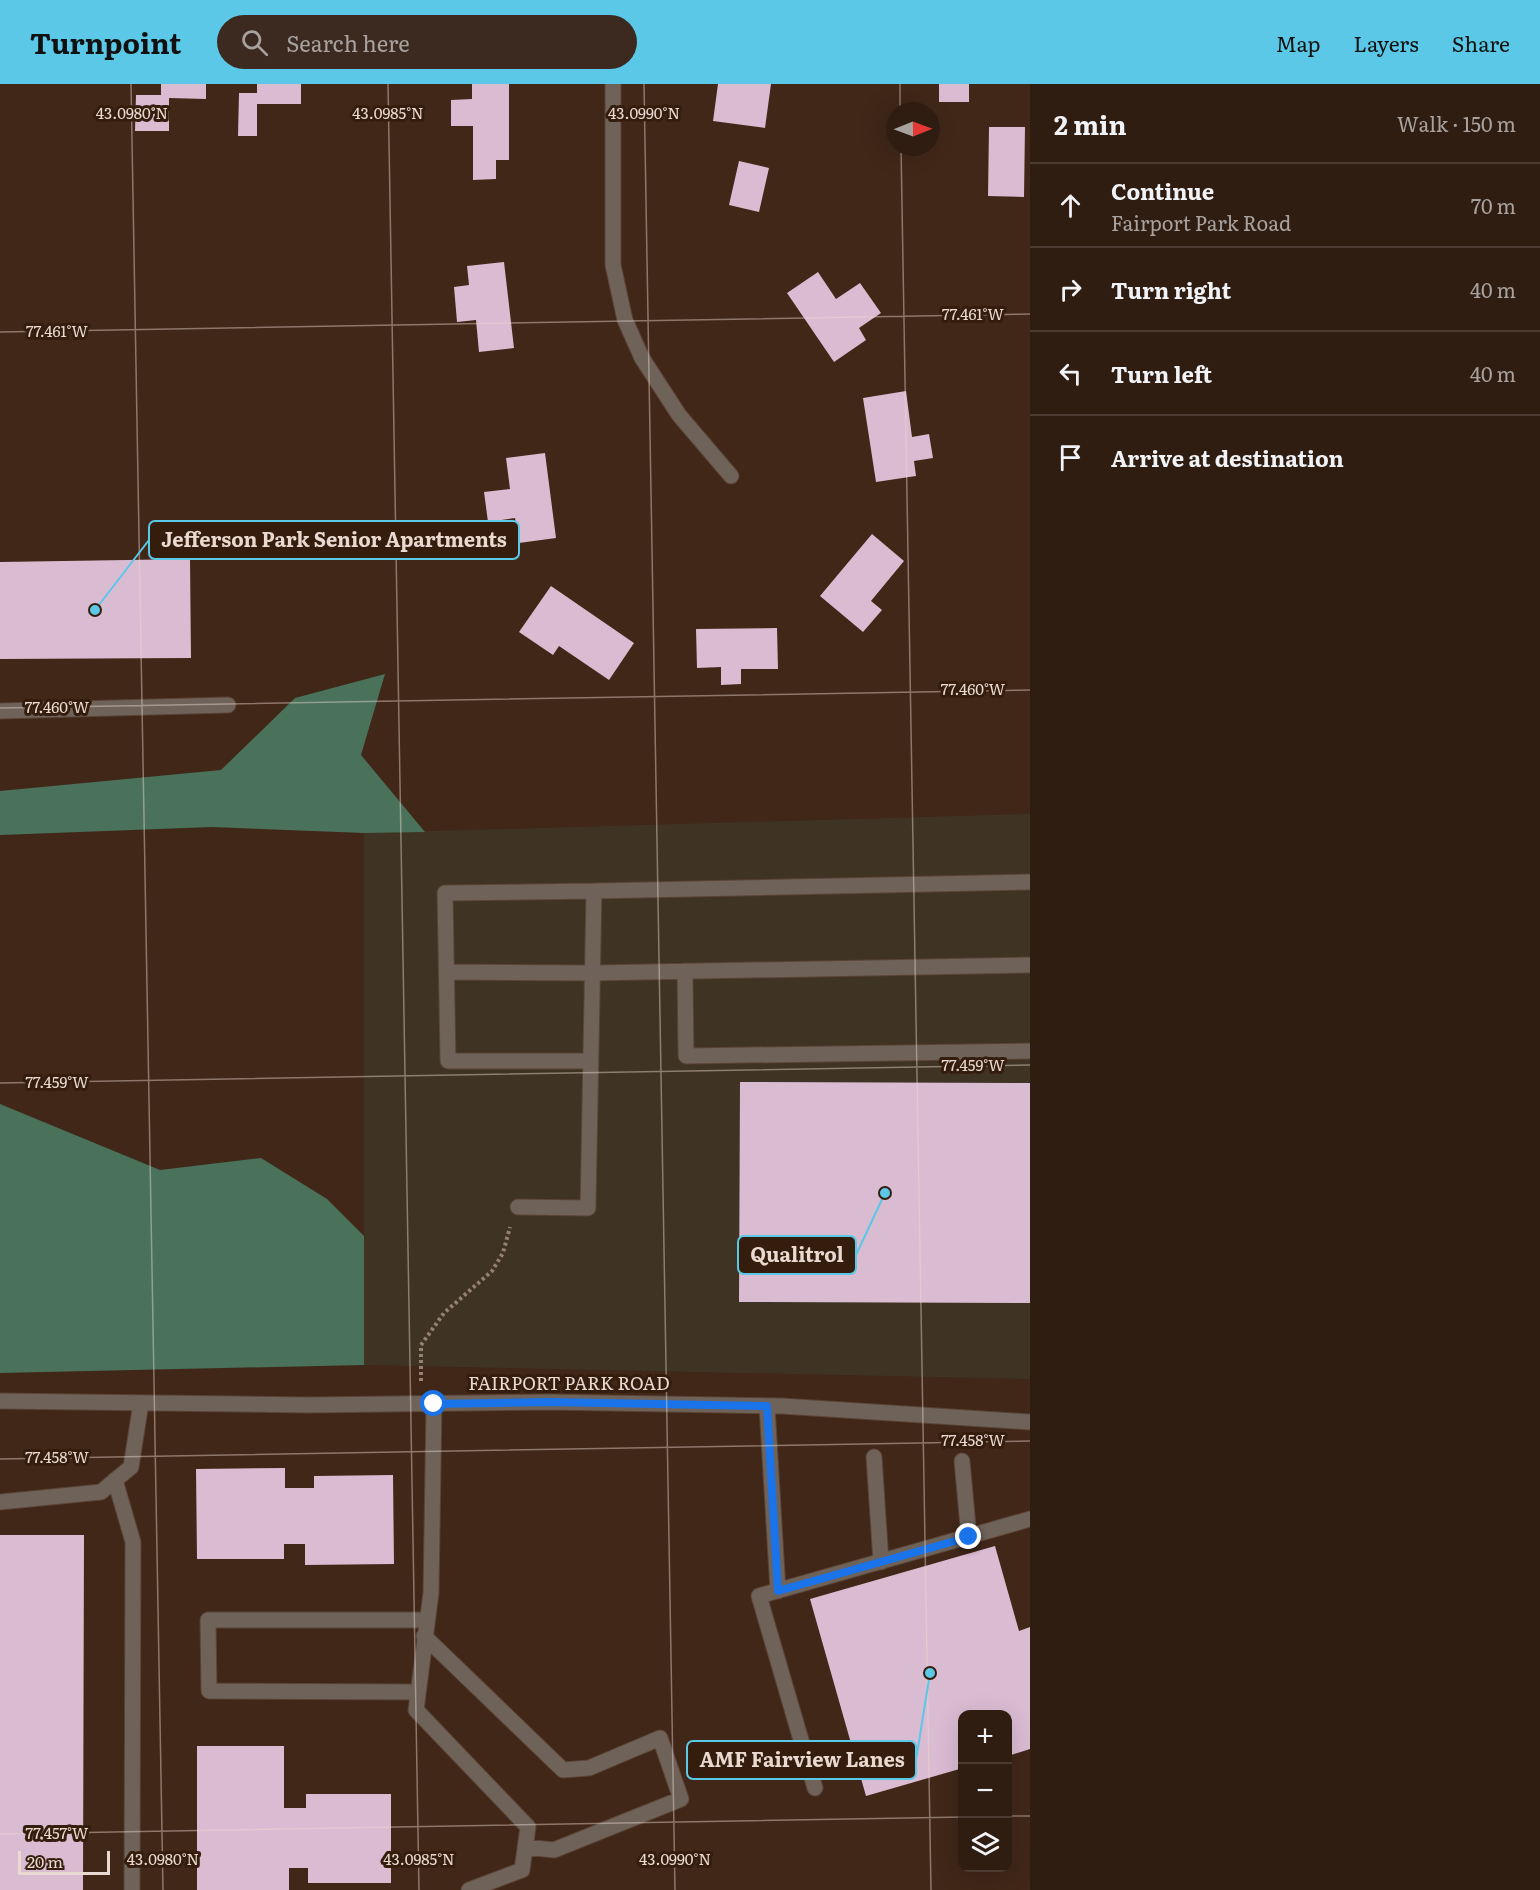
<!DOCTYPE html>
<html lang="en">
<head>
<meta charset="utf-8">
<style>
  :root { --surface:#301d12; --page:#3c2a20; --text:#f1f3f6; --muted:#a8a29f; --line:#4b3b32; --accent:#5ac8e6 }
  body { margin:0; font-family:Literata,serif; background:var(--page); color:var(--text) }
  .controls { position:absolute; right:18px; bottom:18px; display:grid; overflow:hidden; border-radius:12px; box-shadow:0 6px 24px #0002 }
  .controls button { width:54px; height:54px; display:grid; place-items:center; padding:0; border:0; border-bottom:2px solid var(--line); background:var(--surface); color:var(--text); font:30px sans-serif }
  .compass { position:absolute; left:886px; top:18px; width:54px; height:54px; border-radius:50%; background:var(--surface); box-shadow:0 6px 24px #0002; rotate:89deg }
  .scale { position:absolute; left:18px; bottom:15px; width:92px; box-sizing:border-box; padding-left:6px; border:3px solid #ead9d0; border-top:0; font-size:16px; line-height:21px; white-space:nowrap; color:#ead9d0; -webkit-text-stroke:4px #351d0e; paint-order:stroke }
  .stop { position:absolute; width:18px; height:18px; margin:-14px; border:4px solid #1a73e8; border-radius:50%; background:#fff }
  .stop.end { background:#1a73e8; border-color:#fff; box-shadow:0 2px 6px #0008 }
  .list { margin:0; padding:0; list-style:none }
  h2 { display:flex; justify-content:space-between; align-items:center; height:78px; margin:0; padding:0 24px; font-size:26px }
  h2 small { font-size:20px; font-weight:400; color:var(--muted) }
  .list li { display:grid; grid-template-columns:39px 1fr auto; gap:18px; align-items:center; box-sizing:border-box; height:84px; padding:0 24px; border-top:2px solid var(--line) }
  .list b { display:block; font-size:22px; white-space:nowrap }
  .list p { margin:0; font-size:20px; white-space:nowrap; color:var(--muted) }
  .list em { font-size:20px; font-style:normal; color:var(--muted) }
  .icon { flex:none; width:33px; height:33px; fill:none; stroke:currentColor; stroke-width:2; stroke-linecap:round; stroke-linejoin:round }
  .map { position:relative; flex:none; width:1030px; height:1806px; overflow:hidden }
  header { display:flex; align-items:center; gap:36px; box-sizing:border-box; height:84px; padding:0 30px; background:var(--accent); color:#111 }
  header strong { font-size:28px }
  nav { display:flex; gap:33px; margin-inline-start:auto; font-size:21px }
  .search { width:420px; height:54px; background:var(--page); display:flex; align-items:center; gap:15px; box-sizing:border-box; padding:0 21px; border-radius:33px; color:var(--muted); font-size:22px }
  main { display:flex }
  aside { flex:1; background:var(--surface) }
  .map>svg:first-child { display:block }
  .industrial { fill:#3f3324 }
  .forest { fill:#4a715a }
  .building { fill:#d9bbd2 }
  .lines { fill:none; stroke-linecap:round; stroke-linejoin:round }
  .minor-casing { stroke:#5b4335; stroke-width:17 }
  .path { stroke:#958074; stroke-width:4; stroke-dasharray:3 3; stroke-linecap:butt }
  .minor { stroke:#6e6259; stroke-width:15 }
  .route { stroke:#1a73e8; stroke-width:8 }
  .ticks { fill:none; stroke:#ead9d0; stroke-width:1.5; stroke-opacity:0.45 }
  .labels { text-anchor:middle; stroke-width:6; stroke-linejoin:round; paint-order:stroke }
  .street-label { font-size:18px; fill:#ead9d0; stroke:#351d0e }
  .ticks-label { font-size:15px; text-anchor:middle; fill:#ead9d0; stroke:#351d0e; stroke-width:6; stroke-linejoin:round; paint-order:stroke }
  .leader { fill:none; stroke:#5ac8e6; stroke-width:2 }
  .callout-dot { fill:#5ac8e6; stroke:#351d0e; stroke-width:2 }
  .callout { fill:#351d0e; stroke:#5ac8e6; stroke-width:2 }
  .callout-label { font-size:20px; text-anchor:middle; font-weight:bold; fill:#ead9d0 }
</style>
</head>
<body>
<header>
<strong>Turnpoint</strong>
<div class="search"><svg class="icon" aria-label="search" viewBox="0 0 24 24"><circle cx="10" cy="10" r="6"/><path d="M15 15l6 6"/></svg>Search here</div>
<nav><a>Map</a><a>Layers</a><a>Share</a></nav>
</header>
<main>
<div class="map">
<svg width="1030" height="1806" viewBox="0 0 1030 1806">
  <rect width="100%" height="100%" fill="#402718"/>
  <path class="industrial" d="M 1030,730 L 1030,1295 L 364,1281 L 364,749 Z"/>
  <path class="forest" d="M 385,590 L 361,671 L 425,748 L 364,749 L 212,743 L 0,751 L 0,707 L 221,686 L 295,614 Z
    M 0,1020 L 160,1086 L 261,1074 L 327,1115 L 364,1152 L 364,1281 L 0,1289 Z"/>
  <path class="building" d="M 161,0 L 206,0 L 206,15 L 169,14 L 169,47 L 135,47 L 136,11 L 161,11 Z
    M 257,0 L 301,0 L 301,20 L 257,20 L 257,52 L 238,52 L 239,9 L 257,9 Z
    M 472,0 L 509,0 L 509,76 L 496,76 L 496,95 L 473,96 L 473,42 L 451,42 L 451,16 L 472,15 Z
    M 718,0 L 771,0 L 765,44 L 713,37 Z
    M 939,0 L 969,0 L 969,18 L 939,18 Z
    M 989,43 L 1025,43 L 1024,113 L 988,112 Z
    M 739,77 L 769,84 L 759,128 L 729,121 Z
    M 504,178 L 514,264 L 479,268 L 476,236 L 457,238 L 454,203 L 469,201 L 467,182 Z
    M 818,188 L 836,215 L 860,199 L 881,229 L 859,244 L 866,256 L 834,278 L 787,209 Z
    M 906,307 L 912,353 L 929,350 L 933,374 L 914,377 L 916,392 L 876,398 L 863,314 Z
    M 545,369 L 556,454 L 519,459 L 515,434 L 488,438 L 484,408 L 510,405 L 506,374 Z
    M 872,450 L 904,477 L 871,517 L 882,526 L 863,548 L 820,512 Z
    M 190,475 L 191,574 L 0,575 L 0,478 Z
    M 551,502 L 634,559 L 609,596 L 559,562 L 553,571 L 519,548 Z
    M 777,544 L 778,585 L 741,585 L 741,600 L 721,601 L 721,583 L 697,584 L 696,545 Z
    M 740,998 L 1030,999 L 1030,1219 L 739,1218 Z
    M 285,1384 L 285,1404 L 314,1404 L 314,1392 L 393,1391 L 394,1480 L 305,1481 L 305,1460 L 284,1460 L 284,1475 L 197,1475 L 196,1385 Z
    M 0,1451 L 84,1451 L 83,1806 L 0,1806 Z
    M 995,1462 L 1019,1547 L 1030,1543 L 1030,1665 L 1008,1672 L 1008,1630 L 963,1630 L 963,1684 L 866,1712 L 810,1515 Z
    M 197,1662 L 284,1662 L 284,1724 L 306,1724 L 306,1710 L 391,1710 L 391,1799 L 308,1799 L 308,1784 L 289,1784 L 289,1806 L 197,1806 Z"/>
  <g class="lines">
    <defs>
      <path id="minor" d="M 613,0 L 613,181 L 625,236 L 642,274 L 679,331 L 731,392
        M 0,627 L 228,621
        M 685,887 L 686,972 L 1030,967
        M 447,888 L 593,889 L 1030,881
        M 591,977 L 448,977 L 445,809 L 594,807
        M 518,1123 L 588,1124 L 594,807 L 1030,798
        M 0,1317 L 310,1321 L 549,1318 L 782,1322 L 1030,1338
        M 434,1320 L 431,1509 L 416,1626 L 528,1743 L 522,1786 L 469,1806
        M 767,1322 L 778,1507
        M 874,1373 L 881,1478
        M 962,1377 L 969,1453
        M 115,1396 L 133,1458 L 132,1806
        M 0,1418 L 101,1408 L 131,1383 L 141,1319
        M 424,1552 L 563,1686 L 589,1684 L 660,1654 L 681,1715 L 554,1766 L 525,1763
        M 418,1608 L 209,1607 L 208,1536 L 427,1536
        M 815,1704 L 759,1512 L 1030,1435"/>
    </defs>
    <use href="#minor" class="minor-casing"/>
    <path class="path" d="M 421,1297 L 421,1261 L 444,1229 L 492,1187 L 503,1169 L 510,1143"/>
    <use href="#minor" class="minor"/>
  </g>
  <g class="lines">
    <path class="route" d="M 434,1320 L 549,1318 L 767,1322 L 778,1507 L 969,1453"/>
  </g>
  <path class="ticks" d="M 131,0 L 163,1806M 388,0 L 419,1806M 644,0 L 675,1806M 900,0 L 900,27M 901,63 L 931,1806M 0,248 L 1030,230M 0,624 L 1030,606M 0,999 L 1030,981M 0,1375 L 1030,1357M 1008,1732 L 1030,1732M 0,1750 L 963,1733"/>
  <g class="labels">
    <g class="street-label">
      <text x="569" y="1306">FAIRPORT PARK ROAD</text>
    </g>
  </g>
  <g class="ticks-label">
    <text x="132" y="35">43.0980°N</text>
    <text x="388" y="35">43.0985°N</text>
    <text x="644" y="35">43.0990°N</text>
    <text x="973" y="236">77.461°W</text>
    <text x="57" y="253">77.461°W</text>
    <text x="973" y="611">77.460°W</text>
    <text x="57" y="629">77.460°W</text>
    <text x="973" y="987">77.459°W</text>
    <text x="57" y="1004">77.459°W</text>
    <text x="973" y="1362">77.458°W</text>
    <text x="57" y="1379">77.458°W</text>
    <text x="57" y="1755">77.457°W</text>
    <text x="163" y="1781">43.0980°N</text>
    <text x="419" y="1781">43.0985°N</text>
    <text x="675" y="1781">43.0990°N</text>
  </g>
  <path class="leader" d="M95 526L149 456M885 1109L856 1171M930 1589L916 1676"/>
  <g class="callout-dot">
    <circle cx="95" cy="526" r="6"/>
    <circle cx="885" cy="1109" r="6"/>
    <circle cx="930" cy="1589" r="6"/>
  </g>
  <g class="callout">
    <rect x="149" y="437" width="370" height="38" rx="6"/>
    <rect x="738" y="1152" width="118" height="38" rx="6"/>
    <rect x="687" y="1657" width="229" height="38" rx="6"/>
  </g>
  <g class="callout-label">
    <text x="334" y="463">Jefferson Park Senior Apartments</text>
    <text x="797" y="1178">Qualitrol</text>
    <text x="802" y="1683">AMF Fairview Lanes</text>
  </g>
</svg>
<div class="controls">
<button>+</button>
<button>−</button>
<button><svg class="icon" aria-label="layers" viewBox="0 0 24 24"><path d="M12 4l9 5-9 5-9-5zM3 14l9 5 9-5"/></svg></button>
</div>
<svg class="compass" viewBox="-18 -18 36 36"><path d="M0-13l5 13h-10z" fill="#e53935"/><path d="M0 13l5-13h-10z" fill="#a8a29f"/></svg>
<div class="scale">20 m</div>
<div class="stop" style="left:434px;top:1320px"></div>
<div class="stop end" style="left:969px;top:1453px"></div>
</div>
<aside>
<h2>2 min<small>Walk · 150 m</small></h2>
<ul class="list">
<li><svg class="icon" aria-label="ahead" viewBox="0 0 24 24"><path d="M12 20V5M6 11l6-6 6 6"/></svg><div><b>Continue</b><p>Fairport Park Road</p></div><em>70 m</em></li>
<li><svg class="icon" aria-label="right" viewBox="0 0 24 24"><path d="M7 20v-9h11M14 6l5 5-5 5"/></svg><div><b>Turn right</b></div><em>40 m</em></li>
<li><svg class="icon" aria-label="left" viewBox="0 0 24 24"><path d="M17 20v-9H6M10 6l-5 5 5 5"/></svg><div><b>Turn left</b></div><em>40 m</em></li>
<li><svg class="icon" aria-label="arrive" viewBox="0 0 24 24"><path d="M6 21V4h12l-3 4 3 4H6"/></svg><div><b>Arrive at destination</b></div></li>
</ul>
</aside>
</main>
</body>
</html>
